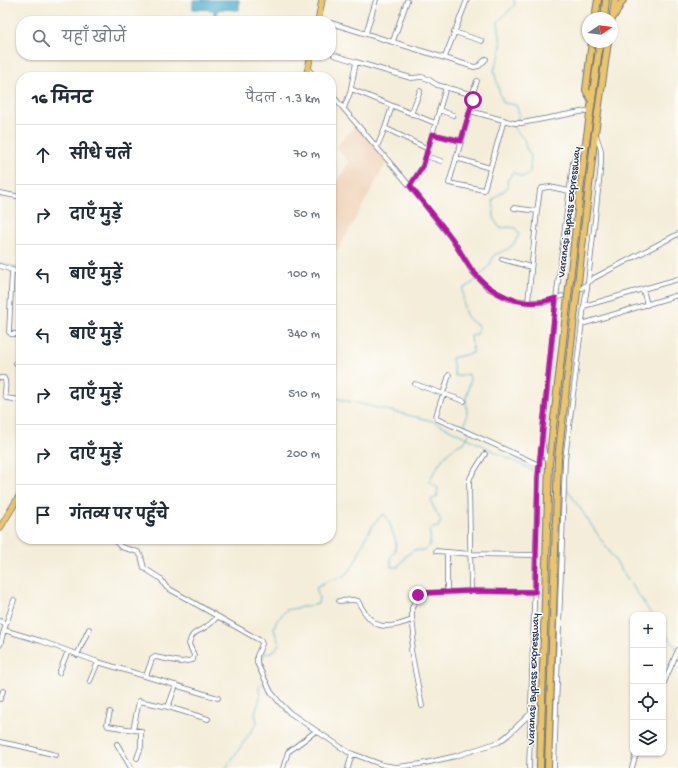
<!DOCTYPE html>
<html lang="hi">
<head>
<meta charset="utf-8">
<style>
  :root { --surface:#fff; --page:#f2f2f3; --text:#1f2937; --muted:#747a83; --line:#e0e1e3 }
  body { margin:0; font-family:"Gochi Hand","Playpen Sans Deva",sans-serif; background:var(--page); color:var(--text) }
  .controls { position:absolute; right:12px; bottom:12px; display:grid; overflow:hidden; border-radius:8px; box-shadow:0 1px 3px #0004 }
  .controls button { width:36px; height:36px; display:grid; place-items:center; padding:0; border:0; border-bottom:1px solid var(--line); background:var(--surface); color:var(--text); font:20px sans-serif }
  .compass { position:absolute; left:582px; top:12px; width:36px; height:36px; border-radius:50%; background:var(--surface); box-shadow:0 1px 3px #0004; rotate:77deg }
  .stop { position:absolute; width:12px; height:12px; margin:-9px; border:3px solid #b5179e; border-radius:50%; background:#fff }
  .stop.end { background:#b5179e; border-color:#fff; box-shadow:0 1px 4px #0008 }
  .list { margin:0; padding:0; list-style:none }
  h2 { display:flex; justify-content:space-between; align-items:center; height:52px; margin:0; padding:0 16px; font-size:17px }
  h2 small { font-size:13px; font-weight:400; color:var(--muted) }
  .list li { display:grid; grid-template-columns:26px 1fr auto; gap:12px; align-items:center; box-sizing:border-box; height:60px; padding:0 16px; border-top:1px solid var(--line) }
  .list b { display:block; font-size:15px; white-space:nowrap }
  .list em { font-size:13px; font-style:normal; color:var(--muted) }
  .icon { flex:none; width:22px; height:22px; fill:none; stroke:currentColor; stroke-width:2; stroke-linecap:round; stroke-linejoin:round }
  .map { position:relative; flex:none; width:678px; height:768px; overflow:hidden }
  .search { position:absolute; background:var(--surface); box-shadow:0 1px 3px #0004; left:16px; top:16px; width:320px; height:44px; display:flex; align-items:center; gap:10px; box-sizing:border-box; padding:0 14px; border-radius:16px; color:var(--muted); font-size:15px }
  .panel { position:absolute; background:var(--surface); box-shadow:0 1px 3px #0004; left:16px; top:72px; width:320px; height:472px; border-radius:16px }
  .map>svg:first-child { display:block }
  .built { fill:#f0d6bc }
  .water { fill:#51b1cf; stroke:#367096 }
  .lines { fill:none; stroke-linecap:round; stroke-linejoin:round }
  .stream { stroke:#51b1cf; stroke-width:1 }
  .minor-casing { stroke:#677289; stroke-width:5.5 }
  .major-casing { stroke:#677289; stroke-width:7 }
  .highway-casing { stroke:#677289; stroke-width:8 }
  .minor { stroke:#fff; stroke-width:4 }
  .major { stroke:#ecc569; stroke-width:5.5 }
  .highway { stroke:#ecc569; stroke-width:6 }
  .route { stroke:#b5179e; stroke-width:5 }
  .labels { text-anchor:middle; stroke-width:3; stroke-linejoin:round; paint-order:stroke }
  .street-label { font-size:11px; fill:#1b2f5e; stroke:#fdfcf7 }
</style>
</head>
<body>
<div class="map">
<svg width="678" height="768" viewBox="0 0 678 768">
  <rect width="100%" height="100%" fill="#fdfcf7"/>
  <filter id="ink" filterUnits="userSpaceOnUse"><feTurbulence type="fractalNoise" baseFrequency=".025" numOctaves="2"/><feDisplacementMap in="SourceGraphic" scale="8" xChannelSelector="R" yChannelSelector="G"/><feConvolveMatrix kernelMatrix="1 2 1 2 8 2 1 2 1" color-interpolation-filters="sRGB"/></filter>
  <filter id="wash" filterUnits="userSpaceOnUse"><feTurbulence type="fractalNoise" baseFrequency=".012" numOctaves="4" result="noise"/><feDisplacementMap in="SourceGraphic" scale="16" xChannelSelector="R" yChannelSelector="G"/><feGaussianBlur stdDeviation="0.9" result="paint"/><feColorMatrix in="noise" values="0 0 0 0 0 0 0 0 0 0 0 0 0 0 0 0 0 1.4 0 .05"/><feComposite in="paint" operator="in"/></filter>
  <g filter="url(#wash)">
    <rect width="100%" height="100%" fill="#f4edd9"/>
    <path class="built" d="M 357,124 L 388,160 L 338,250 L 331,246 L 331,194 L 349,162 L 336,147 Z"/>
    <path class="water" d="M 193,0 L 239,0 L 239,10 L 218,9 L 217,16 L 214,16 L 214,10 L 193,9 Z"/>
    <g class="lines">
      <path class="stream" d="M 514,0 L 515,5 L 498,21 L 501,45 L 500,54 L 494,70 L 500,95 L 504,103 L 516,105 L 519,113 L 517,122
        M 0,263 L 21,269
        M 480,276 L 490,265 L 494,255 C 508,249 512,249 519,235 L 516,228 L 509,227 L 500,228 C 491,218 495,212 493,200 L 508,187 L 507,181 L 513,172 L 522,177 L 530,173 L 531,155 L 526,148 L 524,139 L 512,126 L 513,125
        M 331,397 L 433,421 L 534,471
        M 469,431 L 465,425 L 467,413 L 466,398 L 470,381 L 469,374 L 455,376 L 452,358 L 473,353 L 471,336 L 476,335 L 479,326 C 461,316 464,308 463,289 L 474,282 L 477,279
        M 567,489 L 652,615
        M 663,630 L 677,649
        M 265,675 L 261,660 L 264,654 L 274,651 L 279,644 L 274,629 L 276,622 L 286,610 L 318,604 L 319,598 L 316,587 C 320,585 325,582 330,580 C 333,579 339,579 342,577 C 360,567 362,529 384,514 L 388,519 L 396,542 L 395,551 L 391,557 L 391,567 L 398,567 L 407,555 L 414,550 C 431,552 432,544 429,529 L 438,527 L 441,521 L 433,506 L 431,500 L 437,497 L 438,488 L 429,481 C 437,467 447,447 464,443 L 469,434
        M 226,768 L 257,723 L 255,712 L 260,699 L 259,687 L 265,681"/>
    </g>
  </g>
  <g filter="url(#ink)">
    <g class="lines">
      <defs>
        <path id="minor" d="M 331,23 L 474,67 L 479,66 L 486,59
          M 454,32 L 482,41
          M 366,33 L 376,0
          M 393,41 L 407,1
          M 334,55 L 356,62
          M 445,57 L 467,0
          M 309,70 L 315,77
          M 351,89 L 435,123
          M 331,94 L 410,186 L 452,239 L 472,271 L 488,288 L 509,299 L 528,302 L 546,302 L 562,296
          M 472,95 L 477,81
          M 344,108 L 350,93 L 356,62 L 411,78 L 422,77 L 428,79 L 437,85 L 470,94 L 472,95 L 473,100 L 470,111 L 514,123 L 522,123 L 591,110
          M 439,110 L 453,115
          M 470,111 L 449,183 L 484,190 L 504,120
          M 411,114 L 420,91
          M 385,128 L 428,149
          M 432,134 L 461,141
          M 377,147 L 385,128 L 392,106
          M 426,156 L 441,161
          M 456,158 L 490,168
          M 410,186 L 423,166 L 446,87
          M 0,193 L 21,197
          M 514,208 L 537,211 L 528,302
          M 537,211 L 540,190 L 542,188 L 550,187 L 569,191
          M 502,259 L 531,267
          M 0,266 L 21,273
          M 12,270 L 9,332 L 11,334 L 21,334
          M 582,288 L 594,278 L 678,234
          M 643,289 L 647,305
          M 584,306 L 678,279
          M 582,324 L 678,295
          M 16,363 L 21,363
          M 449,375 L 436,416 L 437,419 L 467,432 L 539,465
          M 0,378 L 4,378 C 8,384 3,392 6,398 L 21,400
          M 415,384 L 464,401
          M 548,462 L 544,453 L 542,438 L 556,299 L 573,162 L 575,156 L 586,142
          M 113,539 L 121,547 L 138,552 L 141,556 L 144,568 L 161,579 L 166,587 L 261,641 L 262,644 L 257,656 L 257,663 L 271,692 L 280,703 L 290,713 L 348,752 L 383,765 L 396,767 L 421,764 L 456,756 L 499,742 L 508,735 L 531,713
          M 436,551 L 471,554 L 536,555
          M 471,591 L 469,481 L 471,476 L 485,454
          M 447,592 L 447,552
          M 339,601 L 353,600 L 358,601 C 372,629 384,631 412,620
          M 0,621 L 6,624 L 4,630 L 41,641 L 98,662 L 218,698
          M 6,624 L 14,600
          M 0,645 L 4,630
          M 77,655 L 89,629
          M 59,673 L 68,651
          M 146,676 L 152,659 L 155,657 L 181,662 L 193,660 L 194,655 L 189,644 C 192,630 198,633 207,626 C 211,624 214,620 217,617
          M 90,681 L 98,662
          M 663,685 L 678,650
          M 0,699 L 3,691
          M 422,706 L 411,650 L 414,634 L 412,618 L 412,608 L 418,595 L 424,593 L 471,591 L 535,592
          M 168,707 L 176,685
          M 110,712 L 107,724 L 108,726 L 141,731 L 141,747 L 137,758
          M 133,730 L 139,701 L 168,707 L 208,719
          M 0,742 L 20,746 L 56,755
          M 117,744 L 131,768
          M 283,768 L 288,752 L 316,731
          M 348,768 L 352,754
          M 529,768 L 538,477 L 541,449
          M 554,768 L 565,460 L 584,306 L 588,282 L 601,164 L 601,150 L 596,135
          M 632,768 L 636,753"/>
        <path id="major" d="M 318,21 L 322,0
          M 306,77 L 311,55
          M 0,528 L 21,493"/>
        <path id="highway" d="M 613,14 L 615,0
          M 595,18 L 598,0
          M 604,18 L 606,0
          M 612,19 L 623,0
          M 592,42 L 586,90 L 592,101
          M 540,768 L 549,463 L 584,157 L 600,42
          M 548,768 L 558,459 L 595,133 L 608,42"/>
      </defs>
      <use href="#minor" class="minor-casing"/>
      <use href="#major" class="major-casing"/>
      <use href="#highway" class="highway-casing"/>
      <use href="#minor" class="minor"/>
      <use href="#major" class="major"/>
      <use href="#highway" class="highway"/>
    </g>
  </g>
  <g class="lines" filter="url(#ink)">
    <path class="route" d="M 418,595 L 424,593 L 471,591 L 535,592 L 538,477 L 556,298 C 525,310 491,296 472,270 C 465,261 459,249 452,239 C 439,221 424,204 410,186 L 423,166 L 432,134 L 461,141 L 473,100"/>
  </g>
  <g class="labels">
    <g class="street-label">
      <text transform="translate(568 212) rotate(-83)" y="4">Varanasi Bypass Expressway</text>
      <text transform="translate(532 679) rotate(-88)" y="4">Varanasi Bypass Expressway</text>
    </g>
  </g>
</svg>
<div class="controls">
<button>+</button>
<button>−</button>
<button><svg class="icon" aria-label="locate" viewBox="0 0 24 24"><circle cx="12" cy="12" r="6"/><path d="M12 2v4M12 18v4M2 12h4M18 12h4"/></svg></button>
<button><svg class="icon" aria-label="layers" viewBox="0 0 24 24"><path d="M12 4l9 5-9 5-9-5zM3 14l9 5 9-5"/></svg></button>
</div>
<svg class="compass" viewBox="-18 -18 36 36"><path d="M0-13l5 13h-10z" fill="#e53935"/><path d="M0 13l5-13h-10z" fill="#747a83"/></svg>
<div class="stop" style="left:473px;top:100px"></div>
<div class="stop end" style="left:418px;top:595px"></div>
<div class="search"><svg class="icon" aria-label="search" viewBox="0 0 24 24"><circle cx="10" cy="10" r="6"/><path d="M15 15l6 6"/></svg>यहाँ खोजें</div>
<section class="panel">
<h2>16 मिनट<small>पैदल · 1.3 km</small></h2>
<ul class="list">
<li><svg class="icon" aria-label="ahead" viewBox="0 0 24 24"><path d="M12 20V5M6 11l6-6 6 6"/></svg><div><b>सीधे चलें</b></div><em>70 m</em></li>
<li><svg class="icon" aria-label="right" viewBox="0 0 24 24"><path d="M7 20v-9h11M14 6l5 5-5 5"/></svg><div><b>दाएँ मुड़ें</b></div><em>50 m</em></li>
<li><svg class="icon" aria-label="left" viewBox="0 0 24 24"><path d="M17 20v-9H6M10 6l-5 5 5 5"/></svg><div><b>बाएँ मुड़ें</b></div><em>100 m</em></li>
<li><svg class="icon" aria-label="left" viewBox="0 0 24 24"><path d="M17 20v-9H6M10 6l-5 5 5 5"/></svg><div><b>बाएँ मुड़ें</b></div><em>340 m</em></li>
<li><svg class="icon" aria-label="right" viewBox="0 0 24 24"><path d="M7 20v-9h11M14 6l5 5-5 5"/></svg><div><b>दाएँ मुड़ें</b></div><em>510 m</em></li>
<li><svg class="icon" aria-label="right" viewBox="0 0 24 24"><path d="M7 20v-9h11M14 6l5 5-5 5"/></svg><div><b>दाएँ मुड़ें</b></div><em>200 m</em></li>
<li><svg class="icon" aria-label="arrive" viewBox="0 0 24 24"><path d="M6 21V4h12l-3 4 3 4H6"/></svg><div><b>गंतव्य पर पहुँचे</b></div></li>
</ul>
</section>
</div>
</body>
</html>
